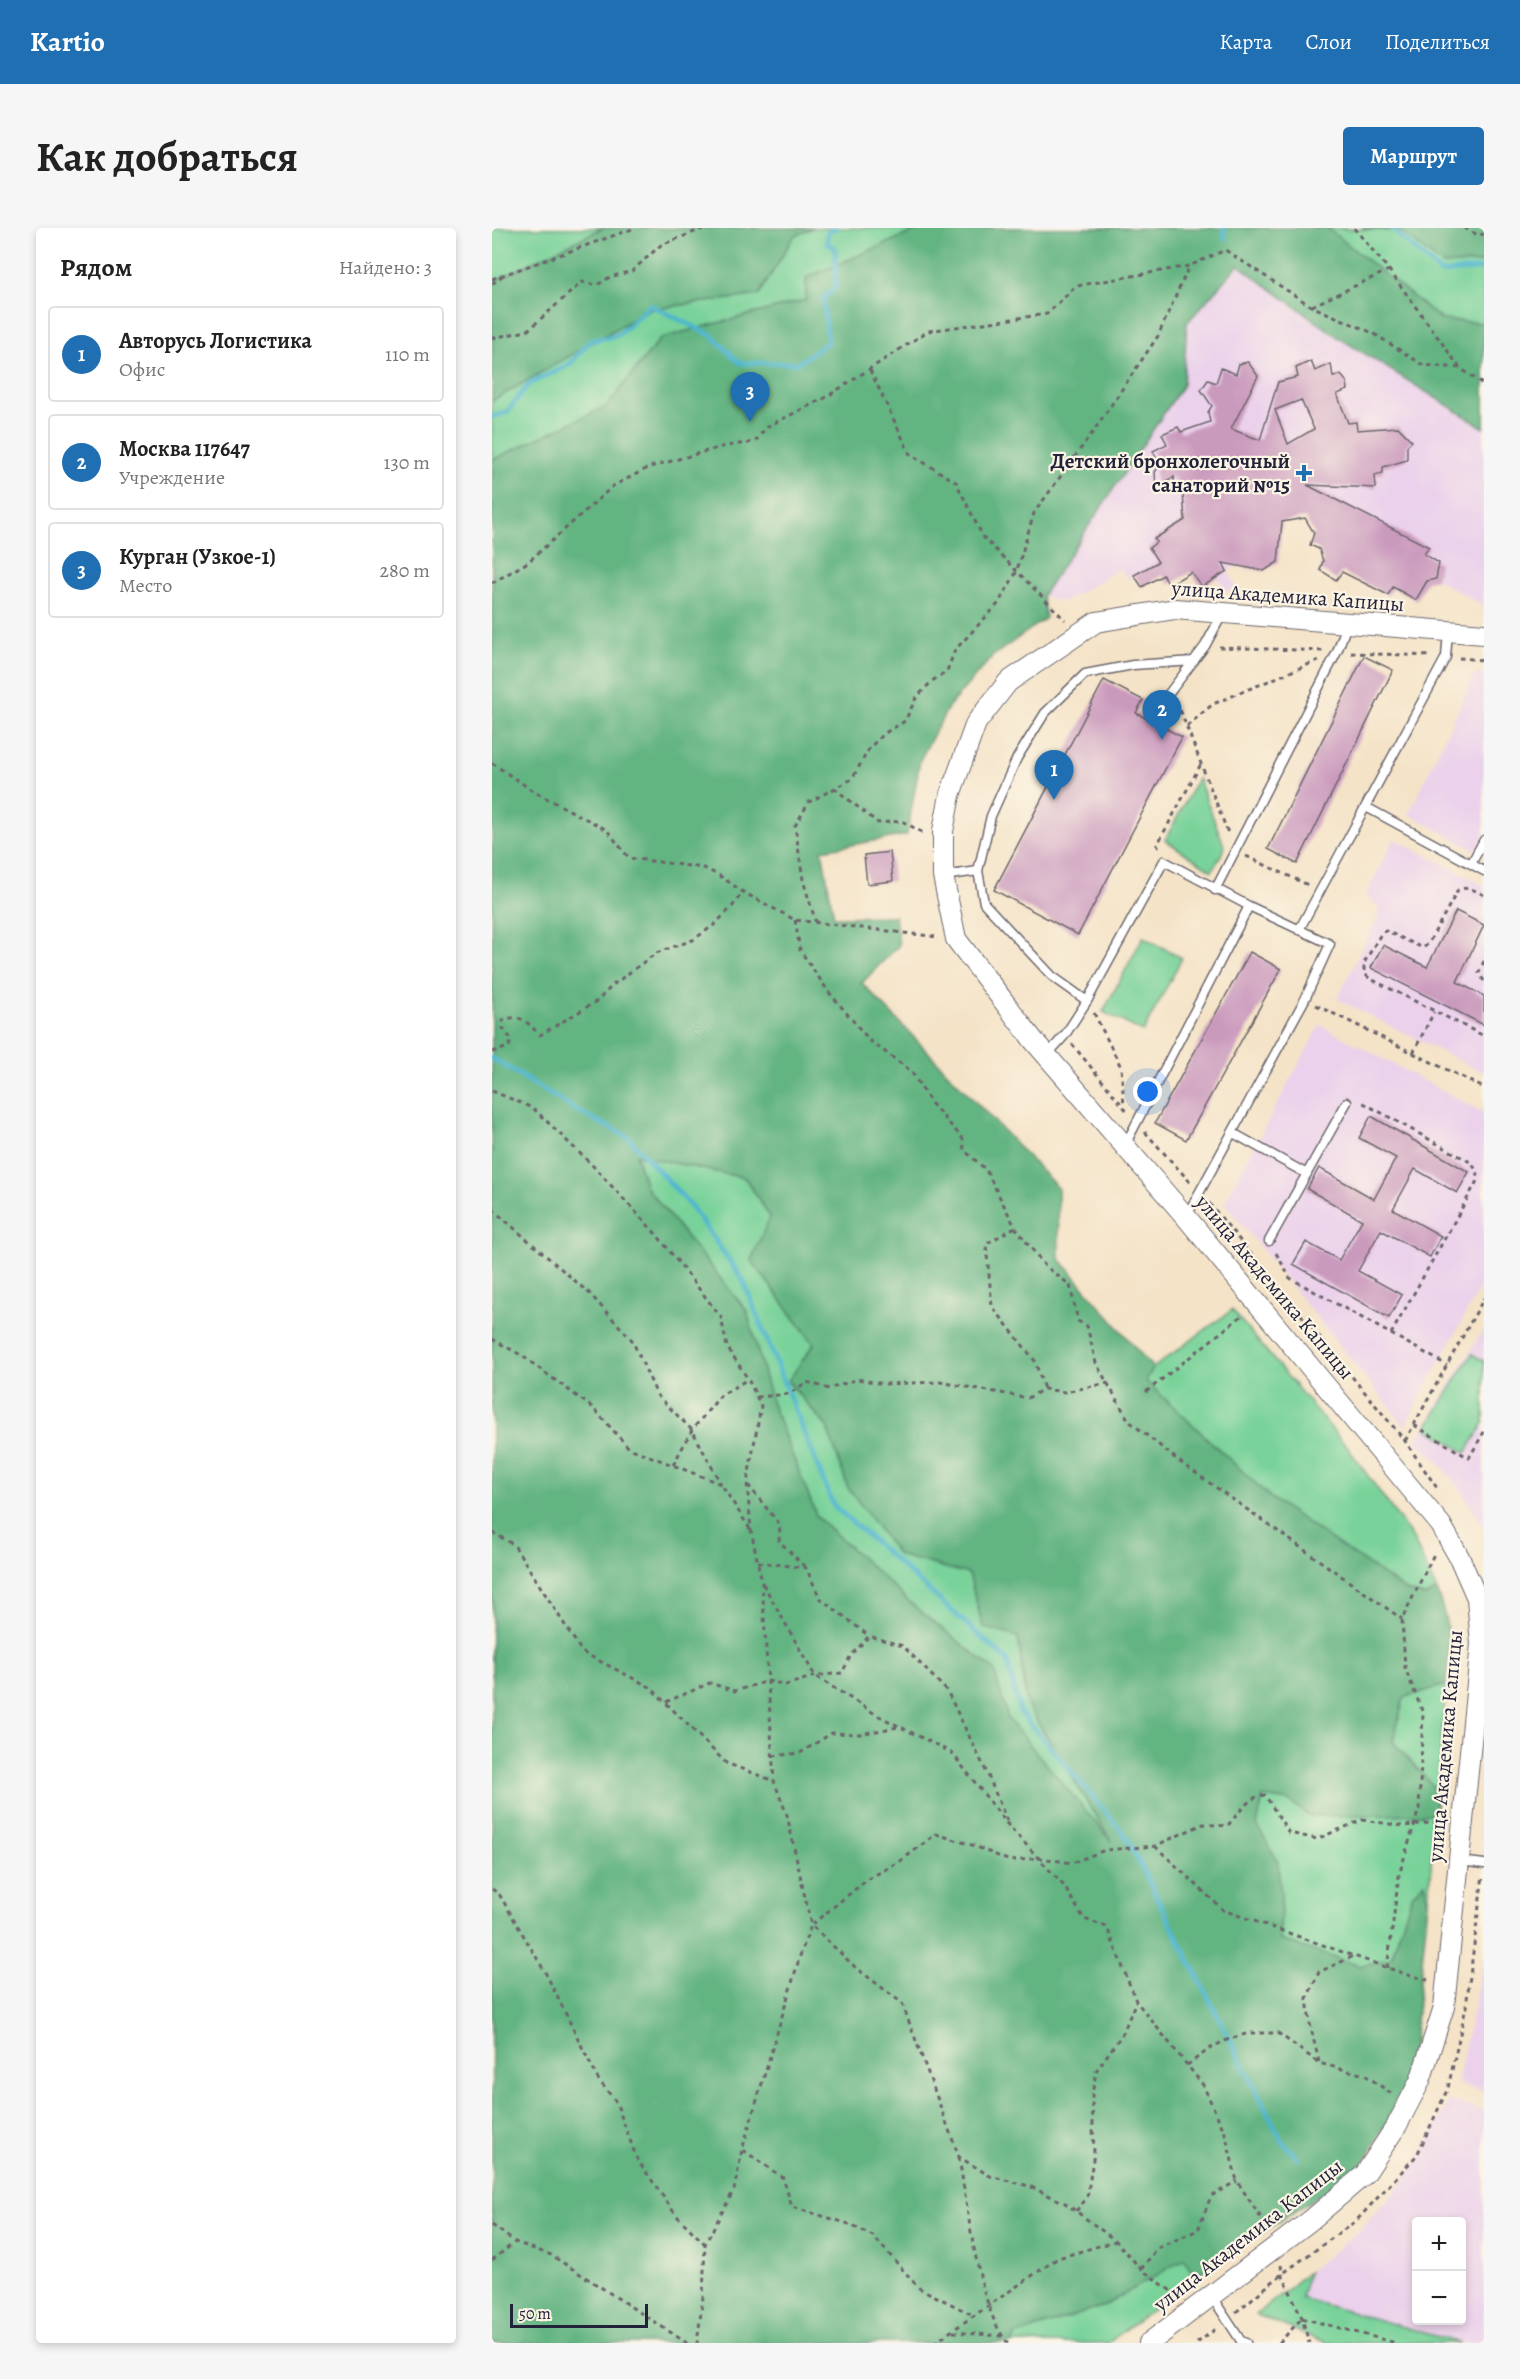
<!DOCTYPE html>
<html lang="ru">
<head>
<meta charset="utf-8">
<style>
  :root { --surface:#fff; --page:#f6f6f6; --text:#222; --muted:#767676; --line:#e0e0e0; --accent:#1f6fb2 }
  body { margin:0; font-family:Alegreya,serif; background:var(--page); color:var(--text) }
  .controls { position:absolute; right:18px; bottom:18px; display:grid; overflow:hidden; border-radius:6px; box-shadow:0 3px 9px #0003 }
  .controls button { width:54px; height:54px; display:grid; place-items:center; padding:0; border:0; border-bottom:2px solid var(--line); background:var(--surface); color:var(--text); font:30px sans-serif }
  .scale { position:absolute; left:18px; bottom:15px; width:138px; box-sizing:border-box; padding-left:6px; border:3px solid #22223b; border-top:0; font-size:16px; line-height:21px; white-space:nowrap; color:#22223b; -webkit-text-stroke:4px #fcf5e5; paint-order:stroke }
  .you { position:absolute; left:656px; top:864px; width:21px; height:21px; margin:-15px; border:4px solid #fff; border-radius:50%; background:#1a73e8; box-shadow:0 0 0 9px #1a73e833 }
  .badge { display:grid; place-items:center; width:39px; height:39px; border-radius:50%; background:var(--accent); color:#fff; font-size:20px; font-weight:700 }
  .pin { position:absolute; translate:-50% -50px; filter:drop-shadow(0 2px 3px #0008) }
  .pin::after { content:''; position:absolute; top:32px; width:21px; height:18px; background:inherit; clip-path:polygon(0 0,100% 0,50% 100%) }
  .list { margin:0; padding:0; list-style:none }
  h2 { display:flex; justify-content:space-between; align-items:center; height:78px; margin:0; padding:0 24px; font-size:26px }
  h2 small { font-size:20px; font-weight:400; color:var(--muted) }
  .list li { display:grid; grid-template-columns:39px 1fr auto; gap:18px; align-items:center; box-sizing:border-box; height:96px; margin:0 12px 12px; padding:0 12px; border:2px solid var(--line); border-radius:6px }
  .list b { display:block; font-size:22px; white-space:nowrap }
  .list p { margin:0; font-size:20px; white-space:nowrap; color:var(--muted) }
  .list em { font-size:20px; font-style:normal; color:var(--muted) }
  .map { position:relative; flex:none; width:992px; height:2115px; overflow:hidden; border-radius:6px }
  header { display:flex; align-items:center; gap:36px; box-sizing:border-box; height:84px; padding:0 30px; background:var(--accent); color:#fff }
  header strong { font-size:28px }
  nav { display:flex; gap:33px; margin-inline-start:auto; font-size:21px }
  .intro { display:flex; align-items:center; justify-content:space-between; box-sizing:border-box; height:144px; padding:0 36px }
  h1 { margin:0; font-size:42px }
  .button { padding:15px 27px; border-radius:6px; background:var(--accent); color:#fff; font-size:21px; font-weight:700 }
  main { display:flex; gap:36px; padding:0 36px }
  aside { flex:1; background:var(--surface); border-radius:6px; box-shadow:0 3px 9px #0003 }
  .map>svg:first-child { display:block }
  .built { fill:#ebd1eb; fill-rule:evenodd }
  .green { fill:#78d299; stroke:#4d7a6a; stroke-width:1.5 }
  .forest { fill:#62b481; stroke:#426b5e; stroke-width:1.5; fill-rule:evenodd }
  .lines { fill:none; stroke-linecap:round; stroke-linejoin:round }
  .stream { stroke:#4eb6cd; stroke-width:5 }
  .building { fill:#ca9abd; fill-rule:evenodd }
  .service-casing { stroke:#6c666c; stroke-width:11 }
  .tertiary-casing { stroke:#6c666c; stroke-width:22 }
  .path { stroke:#6c666c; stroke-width:3; stroke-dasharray:4.5 4.5; stroke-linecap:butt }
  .service { stroke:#fff; stroke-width:8 }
  .tertiary { stroke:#fff; stroke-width:20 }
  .poi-dot { fill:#1f6fb2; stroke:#fcf5e5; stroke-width:2 }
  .labels { text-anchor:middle; stroke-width:4.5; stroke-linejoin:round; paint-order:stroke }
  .poi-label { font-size:21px; font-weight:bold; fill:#22223b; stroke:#fcf5e5; text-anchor:end }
  .street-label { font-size:21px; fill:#22223b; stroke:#fcf5e5 }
</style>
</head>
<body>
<header>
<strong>Kartio</strong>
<nav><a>Карта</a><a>Слои</a><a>Поделиться</a></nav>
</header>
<div class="intro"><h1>Как добраться</h1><a class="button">Маршрут</a></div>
<main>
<aside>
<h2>Рядом<small>Найдено: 3</small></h2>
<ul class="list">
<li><span class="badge">1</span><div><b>Авторусь Логистика</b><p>Офис</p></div><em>110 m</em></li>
<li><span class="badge">2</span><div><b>Москва 117647</b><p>Учреждение</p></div><em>130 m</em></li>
<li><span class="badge">3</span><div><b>Курган (Узкое-1)</b><p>Место</p></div><em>280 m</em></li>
</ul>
</aside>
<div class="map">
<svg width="992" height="2115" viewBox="0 0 992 2115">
  <rect width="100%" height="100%" fill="#fcf5e5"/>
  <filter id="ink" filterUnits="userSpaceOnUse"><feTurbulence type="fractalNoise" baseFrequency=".0167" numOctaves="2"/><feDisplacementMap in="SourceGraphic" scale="12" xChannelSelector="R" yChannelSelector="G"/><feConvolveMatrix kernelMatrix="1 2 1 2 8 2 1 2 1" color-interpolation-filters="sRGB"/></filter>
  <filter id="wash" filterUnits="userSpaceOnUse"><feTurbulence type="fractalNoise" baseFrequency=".008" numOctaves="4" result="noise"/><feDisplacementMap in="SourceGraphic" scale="24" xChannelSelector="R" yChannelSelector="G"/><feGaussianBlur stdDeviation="1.35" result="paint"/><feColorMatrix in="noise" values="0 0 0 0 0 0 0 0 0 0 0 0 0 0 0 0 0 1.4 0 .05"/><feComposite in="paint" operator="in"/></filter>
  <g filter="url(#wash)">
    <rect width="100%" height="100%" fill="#f4e3c7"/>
    <path class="built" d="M 747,37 L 847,110 L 992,200 L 992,378 L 944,351 L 935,353 L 924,372 L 901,359 L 896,367 L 850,344 L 844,352 L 828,342 L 831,333 L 827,321 L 818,317 L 822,305 L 813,290 L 790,294 L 785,334 L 772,343 L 744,338 L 736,343 L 744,359 L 735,364 L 725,349 L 710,359 L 699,344 L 677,357 L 671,347 L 650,359 L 643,347 L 636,351 L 628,340 L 572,374 L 550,368 L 691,157 L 695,95 Z
      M 983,446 L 992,447 L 992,627 L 917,586 Z
      M 902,611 L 992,657 L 992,845 L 845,771 L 887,687 L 886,678 L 874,667 Z
      M 828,797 L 992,885 L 992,1052 L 913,1198 L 732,975 Z
      M 992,1101 L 992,1300 L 969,1262 L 943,1230 L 924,1213 Z
      M 992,1728 L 992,1863 L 965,1856 Z
      M 957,1873 L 992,1883 L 992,2115 L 968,2115 L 809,2070 L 816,2044 L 870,2000 L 901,1966 L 928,1929 ZM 924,1994 L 970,1994 L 970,2092 L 924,2092 Z"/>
    <path class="green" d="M 0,0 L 111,0 L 0,54 Z
      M 320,0 L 430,0 L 314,50 L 314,72 L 169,110 L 115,178 L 0,232 L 0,173 L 158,81 L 267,67 L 302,8 Z
      M 835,0 L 908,3 L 951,37 L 992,34 L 992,95 L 950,92 Z
      M 706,550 L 733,620 L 720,643 L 673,612 Z
      M 651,709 L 690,730 L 651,804 L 611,784 Z
      M 144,926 L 253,950 L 279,989 L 259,1032 L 322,1116 L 296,1154 L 335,1199 L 356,1260 L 406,1327 L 477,1346 L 491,1399 L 526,1409 L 535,1477 L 623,1619 L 516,1491 L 502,1442 L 423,1379 L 325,1289 L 280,1176 L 255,1083 L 154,959 Z
      M 740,1082 L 859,1224 L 920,1309 L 945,1363 L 933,1368 L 916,1364 L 779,1270 L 653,1153 L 661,1140 Z
      M 980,1126 L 992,1133 L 992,1195 L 974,1225 L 934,1200 Z
      M 954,1457 L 936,1675 L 933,1655 L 921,1666 L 899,1730 L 868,1738 L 788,1712 L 789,1668 L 765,1597 L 771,1569 L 797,1573 L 817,1588 L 941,1558 L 901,1514 L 912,1469 Z
      M 692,2030 L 703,2049 L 616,2115 L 519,2115 L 524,2107 L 612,2078 Z
      M 816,2044 L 809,2070 L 968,2115 L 836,2115 L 764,2087 Z"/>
    <path class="forest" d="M 111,0 L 320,0 L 302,8 L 267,67 L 158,81 L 0,173 L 0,54 Z
      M 430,0 L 835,0 L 950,92 L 992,95 L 992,200 L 847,110 L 746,37 L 695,95 L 691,157 L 550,368 L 554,390 L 501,428 L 457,478 L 428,532 L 415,607 L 330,622 L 342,689 L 403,688 L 407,717 L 370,755 L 566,960 L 567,1030 L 661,1140 L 654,1153 L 779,1270 L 916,1364 L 933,1368 L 945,1363 C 958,1399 959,1419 954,1457 L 912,1469 L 901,1514 L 941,1558 L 945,1586 L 817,1588 L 797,1573 L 771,1569 L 765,1597 L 786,1634 L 789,1668 L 788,1712 L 868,1738 L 899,1730 L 921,1665 L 933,1654 L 936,1675 L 918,1854 L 869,1940 L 703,2049 L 692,2031 L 612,2078 L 524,2107 L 519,2115 L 0,2115 L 0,232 L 115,178 L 169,110 L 314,72 L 314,50 ZM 144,927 L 253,950 L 278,989 L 259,1032 L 322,1116 L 296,1153 L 335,1199 L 356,1260 L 406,1327 L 477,1346 L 491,1399 L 526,1409 L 535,1477 L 620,1614 L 516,1491 L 502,1442 L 423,1379 L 325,1289 L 280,1176 L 255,1083 L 154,959 Z
      M 869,0 L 992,0 L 992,34 L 951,37 L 908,3 Z"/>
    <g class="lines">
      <path class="stream" d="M 899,0 L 949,45 L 992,40
        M 732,10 L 732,0
        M 0,189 L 15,184 L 37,156 L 77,137 L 98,113 L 126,107 L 158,77 L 219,107 L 248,135 L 306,135 L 336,114 L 331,71 L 344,58 L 343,20 L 335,15 L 336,4 L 344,0
        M 0,830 L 84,882 L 136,909 L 198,977 L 251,1052 L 341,1277 L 515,1432 L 528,1484 L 633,1607 L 790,1913 L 806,1931"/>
    </g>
    <g id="blocks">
      <path class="building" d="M 819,133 L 823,143 L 839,136 L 841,149 L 849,147 L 855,154 L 856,162 L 845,166 L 856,195 L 864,194 L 865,202 L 906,199 L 920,213 L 915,218 L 915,232 L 891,239 L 891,245 L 883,247 L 884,260 L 815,257 L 937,319 L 932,326 L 947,335 L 944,351 L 935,353 L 924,372 L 901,359 L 896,367 L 850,344 L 844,352 L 828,342 L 831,333 L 827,321 L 818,317 L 822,305 L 813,290 L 790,294 L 786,334 L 772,343 L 731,335 L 735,343 L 710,359 L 699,344 L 677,357 L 671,347 L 650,359 L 642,347 L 666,334 L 657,320 L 665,314 L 662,311 L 693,292 L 691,265 L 683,265 L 682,249 L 664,259 L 663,244 L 668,237 L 661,223 L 675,216 L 670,206 L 686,199 L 689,204 L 718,194 L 716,184 L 720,178 L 709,162 L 716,152 L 724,155 L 729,140 L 744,146 L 747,136 L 756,134 L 766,148 L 739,201 L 768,212 L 786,154 L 806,149 L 804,140 ZM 809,172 L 822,201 L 796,216 L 783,182 Z
        M 872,428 L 901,442 L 805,636 L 776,621 Z
        M 612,452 L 651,472 L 644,485 L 690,509 L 586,707 L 502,662 Z
        M 398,624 L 401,653 L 375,656 L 372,627 Z
        M 964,683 L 992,697 L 965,754 L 992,768 L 992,797 L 879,740 L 891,717 L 935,739 Z
        M 758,724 L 789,741 L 694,912 L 663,895 Z
        M 879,888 L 977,944 L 965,965 L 923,941 L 901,981 L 949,1008 L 938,1029 L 889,1002 L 866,1043 L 910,1067 L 897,1090 L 801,1036 L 814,1014 L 847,1032 L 870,992 L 815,961 L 827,940 L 882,971 L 904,930 L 867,910 Z"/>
    </g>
  </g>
  <g filter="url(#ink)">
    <use href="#blocks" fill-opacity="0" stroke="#6c666c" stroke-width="1.5"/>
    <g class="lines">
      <defs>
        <path id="service" d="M 662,485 L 713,418 L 731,385
          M 874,579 L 992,643
          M 979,636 L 992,612
          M 451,648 L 486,643
          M 723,662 L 845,424 L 856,394
          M 807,702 L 954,429 L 956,403
          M 595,773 L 672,633 L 757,678 L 633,917
          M 555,827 L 573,807 L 595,773 L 560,748 L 492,675 L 486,643 L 499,588 L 525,530 L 553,485 L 593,446 L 641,437 L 702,433
          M 741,905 L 815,946
          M 694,989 L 813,771 L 838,716 L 757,678
          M 777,1013 L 855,874
          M 968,1633 L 992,1636
          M 720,2069 L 749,2113 L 754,2115"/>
        <path id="tertiary" d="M 657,2115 L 819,1992 L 873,1946 L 905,1897 L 928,1853 L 952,1779 L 989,1416 L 985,1370 L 967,1329 L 949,1297 L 694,989 L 542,813 L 464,711 L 451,648 L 451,603 L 458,567 L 484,495 L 516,454 L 604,394 L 683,381 L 992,406"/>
      </defs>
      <use href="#service" class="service-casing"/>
      <use href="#tertiary" class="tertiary-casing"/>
      <path class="path" d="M 862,0 L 897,42 L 968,140 L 992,157
        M 972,0 L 986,7 L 992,6
        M 0,51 L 143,0
        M 0,56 L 10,48
        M 820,78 L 897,42
        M 0,110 L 35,103 L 90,54 L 105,57 L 118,49 L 140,43 L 169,17 L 213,0
        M 378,142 L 418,226 L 464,254 L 491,309 L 573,392
        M 0,355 L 36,334 L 121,258 L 158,239 L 233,218 L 263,214 L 274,199 L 333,170 L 436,103 L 555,86 L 584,58 L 697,38 L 733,22 L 819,78 L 881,105 L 931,137 L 968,140
        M 727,419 L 832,423
        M 859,425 L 939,428
        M 967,430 L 992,432
        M 685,474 L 736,605
        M 695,498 L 721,476 L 827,432
        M 0,535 L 41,563 L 115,602 L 137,630 L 212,640 L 228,648 L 251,664 L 303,692 L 446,709
        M 342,560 L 386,595 L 410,593 L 433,606
        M 667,620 L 665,617 L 709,536
        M 754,628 L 816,657
        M 992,667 C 982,662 976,658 966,662 L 936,716 L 931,720 L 894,703 L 890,704 L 872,735 L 872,745 L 877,750 L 992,808
        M 303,692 L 308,722 L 336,763 L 378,813 L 419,843 L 439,875 L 471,911 L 472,922 L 494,942 L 523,999 L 494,1016 L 500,1078 L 543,1133 L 552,1161
        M 324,695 L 311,652 L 303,598 L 317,574 L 360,551 L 378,519 L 393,505 L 413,493 L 424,470 L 440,453 L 455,443 L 463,422 L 506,376 L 524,345 L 542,285 L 603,201 L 666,108 L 697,38
        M 992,733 L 987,745 L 992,753
        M 824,777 L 992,860
        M 602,785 L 629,839 L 632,877
        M 580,816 L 635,883
        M 0,824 L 17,819 L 19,811 L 11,800 L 11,792 C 30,785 35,795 48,807 L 105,773 L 122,756 L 164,725 L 201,712 L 222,697 L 240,679 L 250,665
        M 921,825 L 942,784
        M 0,863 L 41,880 L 101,938 L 165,1007 L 229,1089 L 235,1119 L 256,1151 L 269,1178 L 255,1255 L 259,1302 L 270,1355 L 282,1553 L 295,1587 L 319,1697 L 308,1728 L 250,1922 L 242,1962 L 213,2016 L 211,2069 L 205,2115
        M 653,904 L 699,955
        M 717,975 L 913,1213 L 947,1263
        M 0,981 L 97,1065 L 140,1112 L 165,1167 L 200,1202 L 229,1256
        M 523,999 L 553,1038 L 578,1057 L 586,1093 L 595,1098 L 604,1135 L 637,1193 L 688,1234 L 910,1391
        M 784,1025 L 798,1050 L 899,1106 L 984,955 L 986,946 L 980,935 L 868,873
        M 899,1106 L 955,1137
        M 0,1111 L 29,1127 L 101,1180 L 137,1220 L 229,1256 L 258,1301
        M 654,1164 L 752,1086
        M 265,1169 L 297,1166 L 315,1154 L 337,1161 L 365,1151 L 393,1156 L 448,1154 L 536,1170 L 552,1161 L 573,1164 L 616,1155
        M 922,1197 L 977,1230 L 992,1204
        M 913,1213 L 992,1070
        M 181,1237 L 200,1202 L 229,1167 L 256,1151
        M 256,1257 L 288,1297 L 287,1313 L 313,1339
        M 0,1304 L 22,1317 L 90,1424 L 158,1459 L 234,1535 L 282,1553
        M 266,1334 L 314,1340 L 328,1370 L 377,1408
        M 271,1356 L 323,1448 L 385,1487 L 460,1525 L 516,1597 L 572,1658 L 592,1691 L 615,1699 L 644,1773 L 711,1857 L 733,1905 L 745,1953 L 776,2001
        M 174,1474 L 218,1455 L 243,1463 L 276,1453 L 294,1457 L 323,1448 L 350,1445 L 358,1429 L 377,1408 L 411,1418 L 455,1463 L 495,1545 L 515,1593
        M 281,1528 L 308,1525 L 340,1505 L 368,1506 L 406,1499
        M 663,1618 L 731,1682 L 916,1747 L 936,1752
        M 0,1661 L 7,1666 L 53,1744 L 106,1851 L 124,1874 L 145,1931 L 184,1987 L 213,2016
        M 895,1740 L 907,1647 L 927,1581 L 931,1485 L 913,1440 L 910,1391 L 943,1324
        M 827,1834 L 818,1796 L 815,1770 L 827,1744 L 862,1728
        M 695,1837 L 722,1818 L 737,1811 L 757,1805 L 786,1805 L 827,1835 L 873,1847 L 900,1866
        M 251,1922 L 291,1950 L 300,1979 L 354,1995 L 381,2008 L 427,2060 L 483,2088
        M 467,1930 C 475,1975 487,2085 516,2115
        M 584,1983 L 595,1970 L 602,1925 L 600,1867 L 604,1843 L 631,1805 L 644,1773
        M 0,1997 L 23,2014 L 59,2027 L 195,2115
        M 0,2032 L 22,2015
        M 789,2037 L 790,2046 L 810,2090 L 817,2115
        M 649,2041 L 666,2020 L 706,2002 L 719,1968 L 745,1953
        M 686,2068 L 649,2041 L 624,2013 L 573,1975 L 537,1958 L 498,1948 L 467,1929 L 410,1775 L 363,1739 L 319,1697 L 376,1651 L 410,1632 L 444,1606 L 480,1617 L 518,1633 L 548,1630 L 580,1635 L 613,1622 L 663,1618 L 711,1596 L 735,1598 C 746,1587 757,1567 773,1567 L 797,1605 L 825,1611 L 870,1592 L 912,1598 L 953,1593
        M 744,2084 L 790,2046 L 864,1993 L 925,1927 L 956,1860 L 974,1779 L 991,1647
        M 810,2090 L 904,2115
        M 461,2104 L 510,2108
        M 442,2115 L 566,2030 L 624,2013
        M 705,2115 L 725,2100
        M 787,2115 L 810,2090"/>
      <use href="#service" class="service"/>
      <use href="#tertiary" class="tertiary"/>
    </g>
  </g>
  <path class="poi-dot" d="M809 236h6v6h6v6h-6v6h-6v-6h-6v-6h6z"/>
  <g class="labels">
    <g class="poi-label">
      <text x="798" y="240">Детский бронхолегочный<tspan x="798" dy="24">санаторий №15</tspan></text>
    </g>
    <g class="street-label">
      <text transform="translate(796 368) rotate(4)" y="7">улица Академика Капицы</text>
      <text transform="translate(783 1059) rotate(50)" y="7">улица Академика Капицы</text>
      <text transform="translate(953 1518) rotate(-85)" y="7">улица Академика Капицы</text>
      <text transform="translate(756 2007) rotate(-38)" y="7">улица Академика Капицы</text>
    </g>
  </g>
</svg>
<div class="controls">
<button>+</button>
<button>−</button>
</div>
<div class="scale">50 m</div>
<div class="you"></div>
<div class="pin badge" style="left:562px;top:572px">1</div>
<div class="pin badge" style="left:670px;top:512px">2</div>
<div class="pin badge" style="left:258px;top:194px">3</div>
</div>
</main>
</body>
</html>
